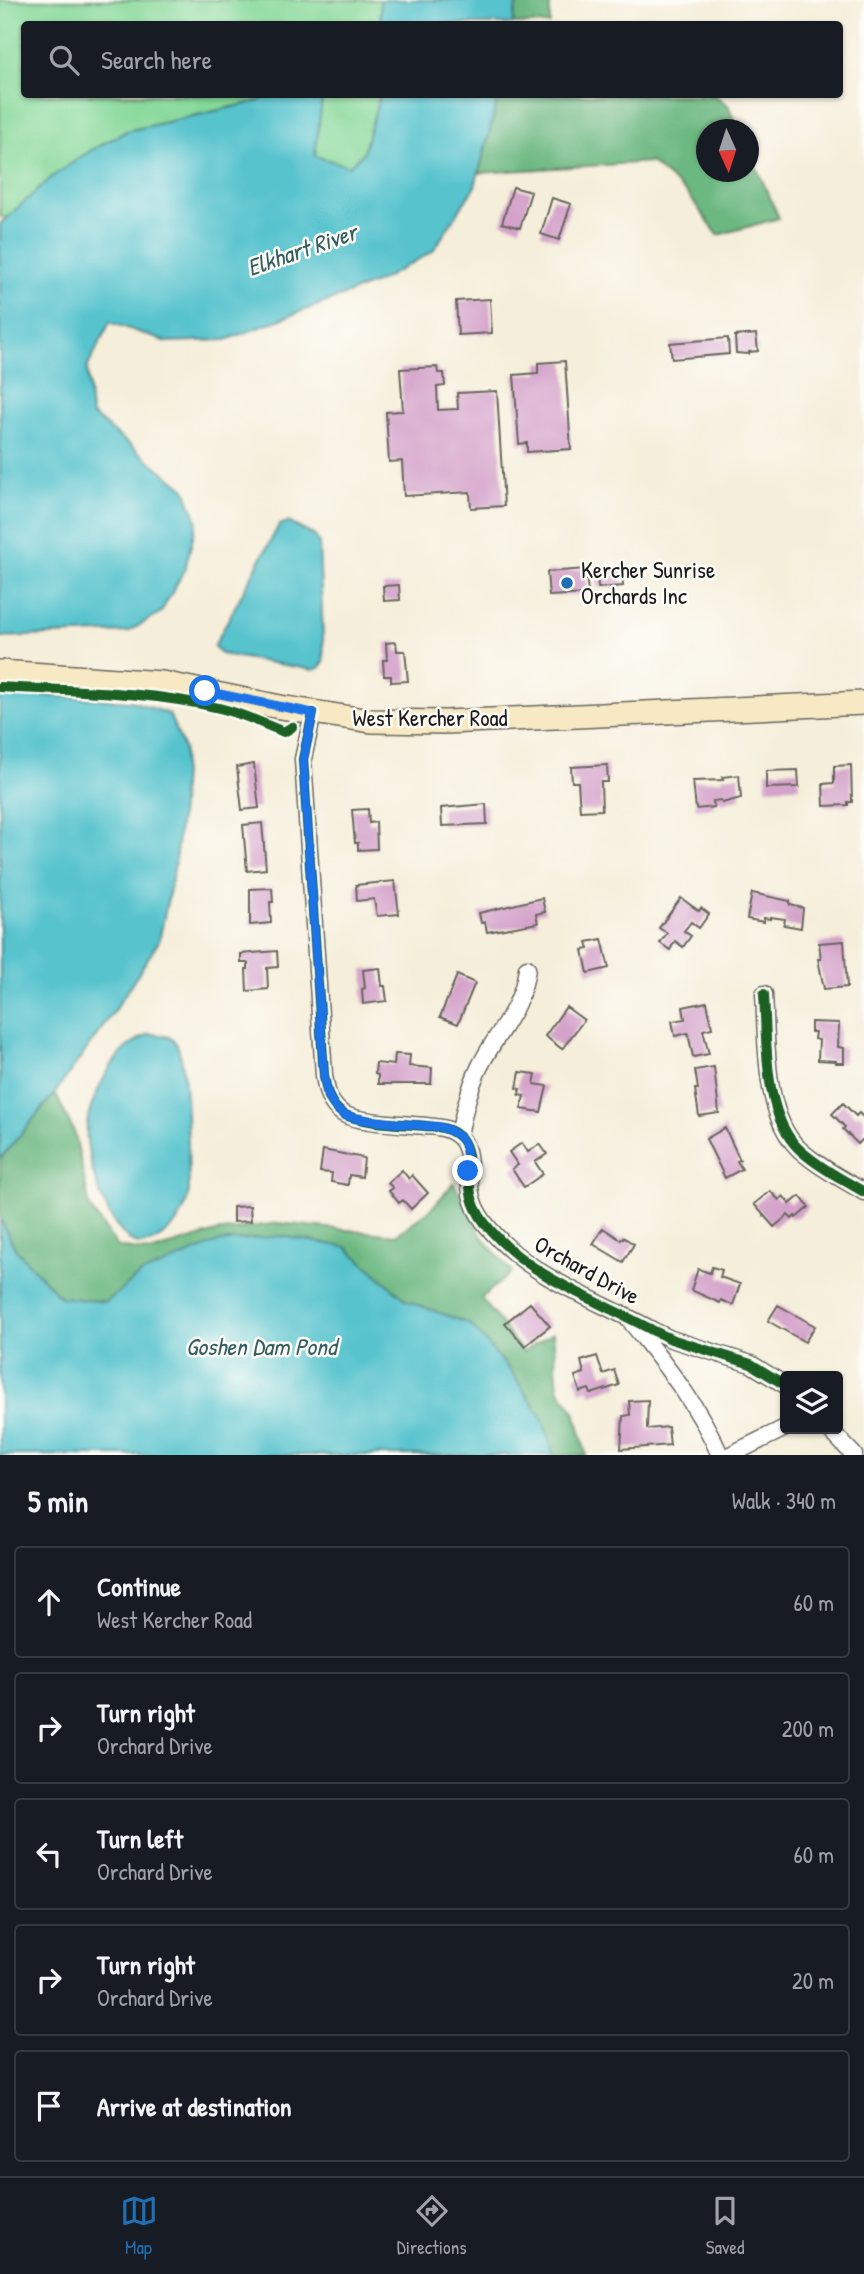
<!DOCTYPE html>
<html lang="en">
<head>
<meta charset="utf-8">
<style>
  :root { --surface:#171b24; --page:#242831; --text:#f1f3f6; --muted:#9ea1a6; --line:#363941; --accent:#1f6fb2 }
  body { margin:0; font-family:"Patrick Hand",sans-serif; background:var(--page); color:var(--text) }
  .controls { position:absolute; right:21px; bottom:21px; display:grid; overflow:hidden; border-radius:7px; box-shadow:0 2px 5px #0004 }
  .controls button { width:63px; height:63px; display:grid; place-items:center; padding:0; border:0; border-bottom:2px solid var(--line); background:var(--surface); color:var(--text); font:35px sans-serif }
  .compass { position:absolute; left:696px; top:119px; width:63px; height:63px; border-radius:50%; background:var(--surface); box-shadow:0 2px 5px #0004; rotate:177deg }
  .stop { position:absolute; width:21px; height:21px; margin:-16px; border:5px solid #1a73e8; border-radius:50%; background:#fff }
  .stop.end { background:#1a73e8; border-color:#fff; box-shadow:0 2px 7px #0008 }
  .list { margin:0; padding:0; list-style:none }
  h2 { display:flex; justify-content:space-between; align-items:center; height:91px; margin:0; padding:0 28px; font-size:30px }
  h2 small { font-size:23px; font-weight:400; color:var(--muted) }
  .list li { display:grid; grid-template-columns:46px 1fr auto; gap:21px; align-items:center; box-sizing:border-box; height:112px; margin:0 14px 14px; padding:0 14px; border:2px solid var(--line); border-radius:7px }
  .list b { display:block; font-size:26px; white-space:nowrap }
  .list p { margin:0; font-size:23px; white-space:nowrap; color:var(--muted) }
  .list em { font-size:23px; font-style:normal; color:var(--muted) }
  .icon { flex:none; width:38px; height:38px; fill:none; stroke:currentColor; stroke-width:2; stroke-linecap:round; stroke-linejoin:round }
  .map { position:relative; flex:none; width:864px; height:1455px; overflow:hidden }
  .search { position:absolute; background:var(--surface); box-shadow:0 2px 5px #0004; left:21px; right:21px; top:21px; height:77px; display:flex; align-items:center; gap:18px; box-sizing:border-box; padding:0 24px; border-radius:7px; color:var(--muted); font-size:26px }
  .sheet { height:721px; background:var(--surface) }
  nav { display:flex; justify-content:space-around; align-items:center; box-sizing:border-box; height:98px; border-top:2px solid var(--line); background:var(--surface); font-size:19px; color:var(--muted) }
  nav a { display:grid; justify-items:center; gap:4px }
  nav .on { color:var(--accent) }
  .map>svg:first-child { display:block }
  .green { fill:#85d899; stroke:#507a5a; stroke-width:2 }
  .forest { fill:#6cb881; stroke:#446a4e; stroke-width:2 }
  .water { fill:#56c3cd; stroke:#397074; stroke-width:2 }
  .building { fill:#d4a2ca }
  .lines { fill:none; stroke-linecap:round; stroke-linejoin:round }
  .street-casing { stroke:#68665e; stroke-width:19 }
  .secondary-casing { stroke:#68665e; stroke-width:26 }
  .street { stroke:#fff; stroke-width:16 }
  .secondary { stroke:#f7e9c3; stroke-width:23 }
  .cycleway-casing { stroke:#fdfcf7; stroke-width:15 }
  .cycleway { stroke:#1b5e20; stroke-width:10 }
  .route { stroke:#1a73e8; stroke-width:9 }
  .poi-dot { fill:#1f6fb2; stroke:#fdfcf7; stroke-width:2.5 }
  .labels { text-anchor:middle; stroke-width:5; stroke-linejoin:round; paint-order:stroke }
  .poi-label { font-size:23px; fill:#1c1c1c; stroke:#fdfcf7; text-anchor:start }
  .street-label { font-size:23px; fill:#1c1c1c; stroke:#fdfcf7 }
  .water-label { font-size:24px; font-style:italic; fill:#335f63; stroke:#fdfcf7 }
</style>
</head>
<body>
<div class="map">
<svg width="864" height="1455" viewBox="0 0 864 1455">
  <rect width="100%" height="100%" fill="#fdfcf7"/>
  <filter id="ink" filterUnits="userSpaceOnUse"><feTurbulence type="fractalNoise" baseFrequency=".0143" numOctaves="2"/><feDisplacementMap in="SourceGraphic" scale="14" xChannelSelector="R" yChannelSelector="G"/><feConvolveMatrix kernelMatrix="1 2 1 2 8 2 1 2 1" color-interpolation-filters="sRGB"/></filter>
  <filter id="wash" filterUnits="userSpaceOnUse"><feTurbulence type="fractalNoise" baseFrequency=".00686" numOctaves="4" result="noise"/><feDisplacementMap in="SourceGraphic" scale="28" xChannelSelector="R" yChannelSelector="G"/><feGaussianBlur stdDeviation="1.57" result="paint"/><feColorMatrix in="noise" values="0 0 0 0 0 0 0 0 0 0 0 0 0 0 0 0 0 1.4 0 .05"/><feComposite in="paint" operator="in"/></filter>
  <g filter="url(#wash)">
    <rect width="100%" height="100%" fill="#f5eeda"/>
    <path class="green" d="M 0,0 L 380,0 L 381,24 L 24,24 L 24,94 L 269,95 L 259,101 L 127,131 L 90,151 L 0,234 L 0,224 L 7,217 L 0,217 Z
      M 317,95 L 380,95 L 363,154 L 352,183 L 182,201 L 322,100 Z"/>
    <path class="forest" d="M 517,0 L 550,0 L 550,24 L 513,24 Z
      M 499,95 L 714,95 L 728,105 L 738,129 L 706,130 L 706,172 L 748,172 L 749,151 L 779,218 L 718,235 L 687,193 L 650,162 L 479,173 Z
      M 55,1093 L 75,1134 L 90,1208 L 118,1247 L 150,1252 L 216,1232 L 278,1223 L 396,1235 L 431,1209 L 454,1183 L 482,1237 L 512,1272 L 481,1298 L 523,1352 L 553,1333 L 558,1388 L 575,1412 L 586,1455 L 554,1455 L 543,1420 L 512,1373 L 470,1324 L 407,1301 L 346,1247 L 141,1274 L 106,1302 L 60,1297 L 16,1250 L 0,1219 L 0,1159 Z"/>
    <path class="water" d="M 380,0 L 517,0 L 513,24 L 381,24 Z
      M 269,95 L 317,95 L 322,100 L 315,156 L 349,166 L 363,153 L 380,95 L 499,95 L 475,186 L 433,251 L 378,282 L 226,340 L 166,342 L 110,322 L 87,368 L 91,414 L 185,489 L 197,521 L 185,569 L 161,612 L 128,632 L 0,637 L 0,224 L 53,176 L 90,151 L 127,131 L 259,101 Z
      M 288,522 L 315,536 L 319,544 L 324,662 L 319,668 L 313,670 L 221,654 L 214,646 L 279,525 Z
      M 0,693 L 132,701 L 169,714 L 184,749 L 181,807 L 175,864 L 159,941 L 113,1013 L 55,1093 L 0,1159 Z
      M 149,1034 C 158,1035 169,1034 175,1042 C 189,1059 188,1163 189,1190 C 186,1208 181,1221 167,1232 C 158,1240 145,1248 133,1242 C 106,1227 83,1154 87,1124 C 89,1104 108,1067 122,1052 C 130,1044 139,1039 149,1034 Z
      M 0,1219 L 16,1250 L 60,1297 L 106,1302 L 141,1274 L 218,1242 L 281,1236 L 346,1247 L 407,1301 L 470,1324 L 512,1373 L 543,1420 L 554,1455 L 0,1455 Z"/>
    <g id="blocks">
      <path class="building" d="M 513,187 L 531,192 L 520,228 L 502,223 Z
        M 552,198 L 571,204 L 559,240 L 541,234 Z
        M 490,299 L 492,333 L 458,335 L 456,301 Z
        M 756,334 L 758,351 L 749,352 L 749,354 L 736,353 L 735,336 Z
        M 728,338 L 729,354 L 672,359 L 670,343 Z
        M 565,361 L 571,449 L 527,452 L 527,443 L 519,444 L 514,375 L 538,373 L 538,363 Z
        M 437,367 L 438,373 L 444,373 L 445,386 L 437,387 L 438,410 L 458,409 L 457,393 L 497,391 L 504,506 L 471,508 L 470,492 L 404,496 L 402,461 L 389,462 L 386,412 L 403,411 L 400,369 Z
        M 622,567 L 623,586 L 598,588 L 597,572 L 589,573 L 589,569 Z
        M 586,569 L 588,594 L 549,596 L 547,572 Z
        M 399,585 L 400,600 L 384,601 L 383,586 Z
        M 396,642 L 397,651 L 405,651 L 408,681 L 391,682 L 391,676 L 384,676 L 383,660 L 387,660 L 386,643 Z
        M 254,764 L 259,808 L 242,810 L 237,767 Z
        M 607,765 L 608,782 L 601,782 L 602,810 L 580,811 L 578,782 L 572,782 L 571,767 Z
        M 851,765 L 852,802 L 848,802 L 848,805 L 824,806 L 823,784 L 834,783 L 834,766 Z
        M 798,770 L 799,787 L 766,788 L 766,771 Z
        M 739,775 L 741,798 L 722,803 L 721,800 L 713,801 L 714,807 L 696,809 L 693,781 L 723,780 L 722,777 Z
        M 486,804 L 487,824 L 442,826 L 441,808 Z
        M 368,809 L 369,823 L 376,822 L 377,849 L 358,850 L 358,843 L 355,843 L 352,810 Z
        M 262,823 L 266,869 L 247,871 L 243,825 Z
        M 395,881 L 399,914 L 377,916 L 374,899 L 357,901 L 356,885 Z
        M 272,888 L 273,902 L 270,902 L 271,923 L 250,925 L 250,889 Z
        M 752,893 L 790,901 L 790,905 L 803,908 L 801,928 L 784,925 L 785,919 L 770,917 L 770,919 L 764,918 L 764,922 L 747,919 Z
        M 542,898 L 545,912 L 536,914 L 538,923 L 487,932 L 485,922 L 481,923 L 479,913 Z
        M 681,898 L 699,911 L 701,908 L 709,914 L 699,928 L 691,922 L 684,931 L 691,936 L 683,947 L 675,941 L 670,950 L 660,943 L 667,933 L 659,928 Z
        M 602,939 L 609,968 L 588,973 L 583,950 L 589,949 L 587,942 Z
        M 844,941 L 847,987 L 824,989 L 818,959 L 821,959 L 819,943 Z
        M 277,951 L 278,967 L 267,968 L 268,989 L 247,991 L 246,969 L 248,969 L 248,963 L 241,963 L 241,954 Z
        M 380,968 L 382,986 L 385,986 L 387,1001 L 363,1004 L 362,989 L 365,988 L 363,970 Z
        M 457,975 L 475,983 L 458,1024 L 440,1017 Z
        M 707,1002 L 712,1028 L 703,1030 L 709,1054 L 693,1057 L 688,1033 L 675,1036 L 672,1021 L 685,1019 L 683,1007 Z
        M 566,1007 L 584,1020 L 562,1049 L 545,1036 Z
        M 811,1022 L 839,1023 L 838,1047 L 844,1048 L 844,1063 L 836,1063 L 836,1061 L 818,1060 L 819,1040 L 814,1039 L 815,1032 L 811,1032 Z
        M 395,1054 L 410,1055 L 409,1066 L 432,1068 L 431,1084 L 378,1084 L 378,1075 L 375,1074 L 376,1063 L 394,1065 Z
        M 714,1067 L 719,1113 L 699,1116 L 695,1089 L 698,1089 L 695,1070 Z
        M 520,1072 L 536,1074 L 534,1084 L 547,1086 L 541,1112 L 521,1109 L 524,1096 L 519,1095 L 520,1089 L 517,1088 Z
        M 843,1103 L 856,1116 L 859,1113 L 864,1118 L 864,1138 L 858,1144 L 843,1129 L 845,1127 L 832,1114 Z
        M 725,1128 L 740,1160 L 737,1161 L 742,1169 L 725,1178 L 706,1139 Z
        M 522,1143 L 528,1152 L 540,1144 L 547,1154 L 535,1162 L 543,1174 L 524,1187 L 512,1169 L 518,1165 L 509,1152 Z
        M 323,1150 L 364,1158 L 362,1177 L 349,1175 L 348,1185 L 331,1182 L 332,1173 L 320,1172 Z
        M 402,1170 L 409,1179 L 412,1175 L 428,1193 L 411,1209 L 403,1200 L 399,1203 L 389,1191 L 393,1188 L 388,1183 Z
        M 770,1191 L 779,1200 L 783,1196 L 790,1204 L 800,1196 L 809,1207 L 796,1218 L 795,1216 L 792,1219 L 788,1215 L 774,1227 L 754,1204 Z
        M 250,1206 L 251,1221 L 233,1222 L 233,1207 Z
        M 603,1228 L 621,1240 L 623,1237 L 634,1244 L 623,1262 L 593,1244 Z
        M 712,1267 L 722,1270 L 720,1277 L 740,1284 L 733,1305 L 721,1300 L 720,1303 L 691,1290 L 698,1269 L 710,1273 Z
        M 530,1303 L 550,1326 L 525,1346 L 505,1323 Z
        M 778,1305 L 815,1326 L 805,1342 L 768,1321 Z
        M 597,1356 L 603,1374 L 614,1370 L 619,1385 L 591,1394 L 589,1389 L 580,1392 L 575,1376 L 584,1373 L 581,1361 Z
        M 648,1400 L 647,1429 L 668,1427 L 670,1445 L 621,1449 L 623,1416 L 630,1415 L 629,1401 Z"/>
    </g>
  </g>
  <g filter="url(#ink)">
    <use href="#blocks" fill-opacity="0" stroke="#68665e" stroke-width="2"/>
    <g class="lines">
      <defs>
        <path id="street" d="M 313,713 L 303,759 L 324,1075 C 326,1090 329,1104 342,1113 C 356,1123 407,1124 426,1126 C 436,1127 447,1127 456,1134 C 474,1146 467,1175 471,1194 C 473,1204 478,1214 484,1222 C 526,1277 596,1299 654,1331 L 671,1339 L 751,1364 L 785,1385
          M 764,994 C 767,1041 763,1116 800,1150 C 819,1167 842,1179 864,1192
          M 459,1135 C 464,1112 469,1088 480,1066 C 498,1030 522,1010 527,968
          M 632,1323 C 665,1365 699,1406 720,1455
          M 829,1429 L 854,1455
          M 730,1455 L 785,1428"/>
        <path id="secondary" d="M 0,672 L 162,683 L 280,707 L 371,721 L 446,722 L 864,703"/>
      </defs>
      <use href="#street" class="street-casing"/>
      <use href="#secondary" class="secondary-casing"/>
      <use href="#street" class="street"/>
      <use href="#secondary" class="secondary"/>
      <defs>
        <path id="cycleway" d="M 0,687 C 73,691 148,691 219,708 C 241,713 263,724 284,732 L 292,727
          M 313,713 L 303,759 L 324,1075 C 326,1090 329,1104 342,1113 C 356,1123 407,1124 426,1126 C 436,1127 447,1127 456,1134 C 474,1146 467,1175 471,1194 C 473,1204 478,1214 484,1222 C 526,1277 596,1299 654,1331 L 671,1339 L 751,1364 L 785,1385
          M 764,994 C 767,1041 763,1116 800,1150 C 819,1167 842,1179 864,1192"/>
      </defs>
      <use href="#cycleway" class="cycleway-casing"/>
      <use href="#cycleway" class="cycleway"/>
    </g>
  </g>
  <g class="lines" filter="url(#ink)">
    <path class="route" d="M 205,691 L 313,713 L 303,760 L 324,1076 C 326,1090 329,1105 343,1114 C 357,1122 420,1125 440,1127 C 467,1135 467,1146 468,1171"/>
  </g>
  <circle class="poi-dot" cx="567" cy="583" r="7"/>
  <g class="labels">
    <g class="poi-label">
      <text x="581" y="578">Kercher Sunrise<tspan x="581" dy="26">Orchards Inc</tspan></text>
    </g>
    <g class="street-label">
      <text x="430" y="726">West Kercher Road</text>
      <text transform="translate(587 1270) rotate(29)" y="8">Orchard Drive</text>
    </g>
    <g class="water-label">
      <text transform="translate(302 250) rotate(-19)" y="8">Elkhart River</text>
      <text x="261" y="1355">Goshen Dam Pond</text>
    </g>
  </g>
</svg>
<div class="controls">
<button><svg class="icon" aria-label="layers" viewBox="0 0 24 24"><path d="M12 4l9 5-9 5-9-5zM3 14l9 5 9-5"/></svg></button>
</div>
<svg class="compass" viewBox="-18 -18 36 36"><path d="M0-13l5 13h-10z" fill="#e53935"/><path d="M0 13l5-13h-10z" fill="#9ea1a6"/></svg>
<div class="stop" style="left:205px;top:691px"></div>
<div class="stop end" style="left:468px;top:1171px"></div>
<div class="search"><svg class="icon" aria-label="search" viewBox="0 0 24 24"><circle cx="10" cy="10" r="6"/><path d="M15 15l6 6"/></svg>Search here</div>
</div>
<section class="sheet">
<h2>5 min<small>Walk · 340 m</small></h2>
<ul class="list">
<li><svg class="icon" aria-label="ahead" viewBox="0 0 24 24"><path d="M12 20V5M6 11l6-6 6 6"/></svg><div><b>Continue</b><p>West Kercher Road</p></div><em>60 m</em></li>
<li><svg class="icon" aria-label="right" viewBox="0 0 24 24"><path d="M7 20v-9h11M14 6l5 5-5 5"/></svg><div><b>Turn right</b><p>Orchard Drive</p></div><em>200 m</em></li>
<li><svg class="icon" aria-label="left" viewBox="0 0 24 24"><path d="M17 20v-9H6M10 6l-5 5 5 5"/></svg><div><b>Turn left</b><p>Orchard Drive</p></div><em>60 m</em></li>
<li><svg class="icon" aria-label="right" viewBox="0 0 24 24"><path d="M7 20v-9h11M14 6l5 5-5 5"/></svg><div><b>Turn right</b><p>Orchard Drive</p></div><em>20 m</em></li>
<li><svg class="icon" aria-label="arrive" viewBox="0 0 24 24"><path d="M6 21V4h12l-3 4 3 4H6"/></svg><div><b>Arrive at destination</b></div></li>
</ul>
</section>
<nav>
<a class="on"><svg class="icon" aria-label="map" viewBox="0 0 24 24"><path d="M3 6l6-2 6 2 6-2v14l-6 2-6-2-6 2zM9 4v14M15 6v14"/></svg>Map</a>
<a><svg class="icon" aria-label="directions" viewBox="0 0 24 24"><path d="M12 3l9 9-9 9-9-9zM9 14v-3h6M13 9l2 2-2 2"/></svg>Directions</a>
<a><svg class="icon" aria-label="saved" viewBox="0 0 24 24"><path d="M7 4h10v16l-5-4-5 4z"/></svg>Saved</a>
</nav>
</body>
</html>
